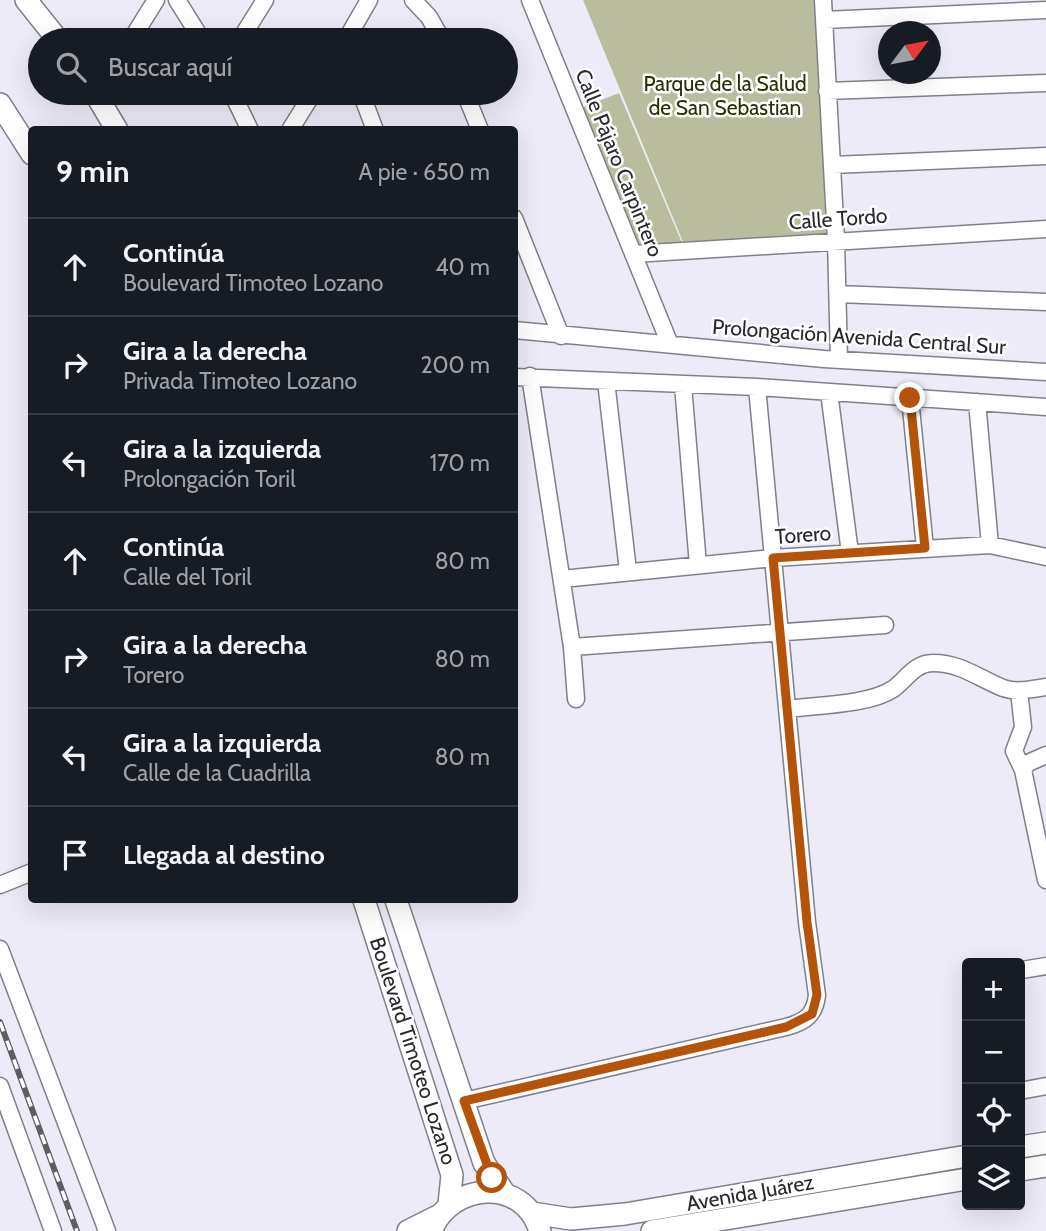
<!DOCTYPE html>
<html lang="es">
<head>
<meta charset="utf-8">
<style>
  :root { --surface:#171b24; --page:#20242c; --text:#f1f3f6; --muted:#9ea1a6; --line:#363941 }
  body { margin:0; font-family:Cabin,sans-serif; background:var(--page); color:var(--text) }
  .controls { position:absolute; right:21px; bottom:21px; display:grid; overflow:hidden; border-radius:7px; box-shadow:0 7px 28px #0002 }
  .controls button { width:63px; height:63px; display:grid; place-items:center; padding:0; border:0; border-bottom:2px solid var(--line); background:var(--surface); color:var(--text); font:35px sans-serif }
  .compass { position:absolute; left:878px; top:21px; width:63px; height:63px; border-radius:50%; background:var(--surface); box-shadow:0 7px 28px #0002; rotate:58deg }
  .stop { position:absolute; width:21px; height:21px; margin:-16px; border:5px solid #b45309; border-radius:50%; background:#fff }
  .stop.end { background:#b45309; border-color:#fff; box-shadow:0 2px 7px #0008 }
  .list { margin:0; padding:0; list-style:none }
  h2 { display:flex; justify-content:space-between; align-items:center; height:91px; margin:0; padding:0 28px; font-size:30px }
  h2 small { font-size:23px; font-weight:400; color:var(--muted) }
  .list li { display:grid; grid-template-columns:46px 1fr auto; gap:21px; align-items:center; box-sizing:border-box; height:98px; padding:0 28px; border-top:2px solid var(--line) }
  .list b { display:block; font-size:26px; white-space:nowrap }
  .list p { margin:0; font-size:23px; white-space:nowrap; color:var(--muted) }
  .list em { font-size:23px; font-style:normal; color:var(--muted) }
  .icon { flex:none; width:38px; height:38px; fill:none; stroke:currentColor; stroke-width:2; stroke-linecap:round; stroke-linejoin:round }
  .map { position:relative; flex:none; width:1046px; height:1231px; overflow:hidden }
  .search { position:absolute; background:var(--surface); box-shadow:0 7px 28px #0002; left:28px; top:28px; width:490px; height:77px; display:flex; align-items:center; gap:18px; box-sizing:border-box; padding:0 24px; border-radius:38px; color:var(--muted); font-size:26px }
  .panel { position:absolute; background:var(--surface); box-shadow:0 7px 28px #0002; left:28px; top:126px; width:490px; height:777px; border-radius:7px }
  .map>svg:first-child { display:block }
  .green { fill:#b9bd9e }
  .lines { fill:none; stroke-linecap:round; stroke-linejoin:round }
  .minor-casing { stroke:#817f8a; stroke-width:19 }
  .major-casing { stroke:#817f8a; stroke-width:24 }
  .minor { stroke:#fff; stroke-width:16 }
  .major { stroke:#fff; stroke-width:21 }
  .rail-casing { stroke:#5e5d64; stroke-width:6 }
  .rail { stroke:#fff; stroke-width:3.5; stroke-dasharray:10; stroke-linecap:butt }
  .route { stroke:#b45309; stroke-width:9 }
  .labels { text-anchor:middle; stroke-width:5; stroke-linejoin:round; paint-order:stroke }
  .park-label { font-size:21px; fill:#2c2f00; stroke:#fff }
  .street-label { font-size:21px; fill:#29282d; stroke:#fff }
</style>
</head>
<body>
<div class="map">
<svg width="1046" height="1231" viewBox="0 0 1046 1231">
  <rect width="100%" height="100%" fill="#edebf7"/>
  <path class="green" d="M 583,0 L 817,0 L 826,233 L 683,242 Z
    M 619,93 L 682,243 L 641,248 L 581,108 Z"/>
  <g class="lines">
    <defs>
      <path id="minor" d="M 177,0 L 202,40
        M 413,0 L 429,17 L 442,40
        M 530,0 L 669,342
        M 823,0 L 836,240 L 839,359
        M 824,20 L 1046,10
        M 131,40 L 156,0
        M 240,40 L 265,0
        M 346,40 L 369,0
        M 827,91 L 1046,83
        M 232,93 L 250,130
        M 361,93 L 375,130
        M 465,93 L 480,130
        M 290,130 L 313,93
        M 832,165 L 1046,156
        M 514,218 L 561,336
        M 633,254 L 1046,229
        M 838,294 L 1046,302
        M 514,330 L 824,359 L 1046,372
        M 530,376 L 572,647 L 576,699
        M 514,377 L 757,387 L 1046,407
        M 606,381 L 628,571
        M 683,385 L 698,565
        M 829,392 L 850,553
        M 910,398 L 925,548
        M 977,402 L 990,545
        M 562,579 L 773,558 L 990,545 L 1046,557
        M 572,647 L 885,625
        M 1019,691 L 1023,727 L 1014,751 L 1023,770 L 1046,880
        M 787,709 C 816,705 869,705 893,689 C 906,680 914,663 933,663 C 961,663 978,678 1003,688 C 1017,693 1032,689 1046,687
        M 1023,770 L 1028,763 L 1046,755
        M 0,885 L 32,872
        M 0,949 L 107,1231
        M 1022,970 L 1046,966
        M 0,1086 L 53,1231
        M 1025,1090 L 1046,1086
        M 464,1101 L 786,1027 C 805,1022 815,1015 817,995 L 807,922 L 757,387"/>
      <path id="major" d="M 26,0 L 58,40
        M 95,93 L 117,130
        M 0,104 L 32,154
        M 364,900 L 452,1175 L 449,1204
        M 396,900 L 484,1163 L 505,1194
        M 1020,1147 L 1046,1143
        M 1020,1170 L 1046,1166
        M 532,1213 L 571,1219 L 625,1214 L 967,1156
        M 408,1231 L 438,1216
        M 431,1231 C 451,1182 523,1176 540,1231
        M 652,1231 L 967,1179"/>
    </defs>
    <use href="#minor" class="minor-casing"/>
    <use href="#major" class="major-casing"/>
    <use href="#minor" class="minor"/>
    <use href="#major" class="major"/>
    <defs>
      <path id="rail" d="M 0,1022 L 77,1231"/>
    </defs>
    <use href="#rail" class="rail-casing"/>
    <use href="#rail" class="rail"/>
  </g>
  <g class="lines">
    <path class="route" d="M 492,1178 L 464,1101 L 786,1027 L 812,1014 L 817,995 L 807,922 L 773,558 L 925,548 L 910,398"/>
  </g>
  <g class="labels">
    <g class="park-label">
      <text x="725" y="91">Parque de la Salud<tspan x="725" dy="24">de San Sebastian</tspan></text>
    </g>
    <g class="street-label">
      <text transform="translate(619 163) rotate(68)" y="7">Calle Pájaro Carpintero</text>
      <text transform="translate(838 219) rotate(-4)" y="7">Calle Tordo</text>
      <text transform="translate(859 337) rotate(4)" y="7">Prolongación Avenida Central Sur</text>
      <text transform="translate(803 535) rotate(-4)" y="7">Torero</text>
      <text transform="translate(413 1051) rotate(72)" y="7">Boulevard Timoteo Lozano</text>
      <text transform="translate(750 1193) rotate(-10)" y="7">Avenida Juárez</text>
    </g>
  </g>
</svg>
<div class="controls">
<button>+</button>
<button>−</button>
<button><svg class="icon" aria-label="locate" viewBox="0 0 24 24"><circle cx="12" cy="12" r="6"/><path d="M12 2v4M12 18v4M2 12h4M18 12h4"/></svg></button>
<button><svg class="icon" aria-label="layers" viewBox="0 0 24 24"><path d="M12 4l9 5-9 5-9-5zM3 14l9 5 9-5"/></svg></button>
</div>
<svg class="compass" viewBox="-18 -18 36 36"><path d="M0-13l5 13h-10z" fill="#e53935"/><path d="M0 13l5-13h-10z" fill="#9ea1a6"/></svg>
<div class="stop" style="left:492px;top:1178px"></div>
<div class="stop end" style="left:910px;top:398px"></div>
<div class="search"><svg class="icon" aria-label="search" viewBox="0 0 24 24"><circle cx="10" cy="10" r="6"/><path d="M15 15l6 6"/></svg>Buscar aquí</div>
<section class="panel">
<h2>9 min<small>A pie · 650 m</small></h2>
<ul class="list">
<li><svg class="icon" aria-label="ahead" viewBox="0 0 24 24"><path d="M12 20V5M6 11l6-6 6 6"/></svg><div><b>Continúa</b><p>Boulevard Timoteo Lozano</p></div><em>40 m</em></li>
<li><svg class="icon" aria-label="right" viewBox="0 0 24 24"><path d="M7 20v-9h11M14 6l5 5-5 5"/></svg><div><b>Gira a la derecha</b><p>Privada Timoteo Lozano</p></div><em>200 m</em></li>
<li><svg class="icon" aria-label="left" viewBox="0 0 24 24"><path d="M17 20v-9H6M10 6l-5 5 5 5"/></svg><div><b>Gira a la izquierda</b><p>Prolongación Toril</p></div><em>170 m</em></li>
<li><svg class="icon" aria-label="ahead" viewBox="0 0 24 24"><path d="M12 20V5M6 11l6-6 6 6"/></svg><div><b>Continúa</b><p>Calle del Toril</p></div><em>80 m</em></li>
<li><svg class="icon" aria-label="right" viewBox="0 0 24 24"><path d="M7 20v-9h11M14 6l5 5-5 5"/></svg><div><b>Gira a la derecha</b><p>Torero</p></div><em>80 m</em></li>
<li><svg class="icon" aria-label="left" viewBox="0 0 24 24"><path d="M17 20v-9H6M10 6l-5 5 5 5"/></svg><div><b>Gira a la izquierda</b><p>Calle de la Cuadrilla</p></div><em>80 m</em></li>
<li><svg class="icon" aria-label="arrive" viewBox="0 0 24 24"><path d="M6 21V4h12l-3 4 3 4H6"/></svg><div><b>Llegada al destino</b></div></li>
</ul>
</section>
</div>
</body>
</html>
